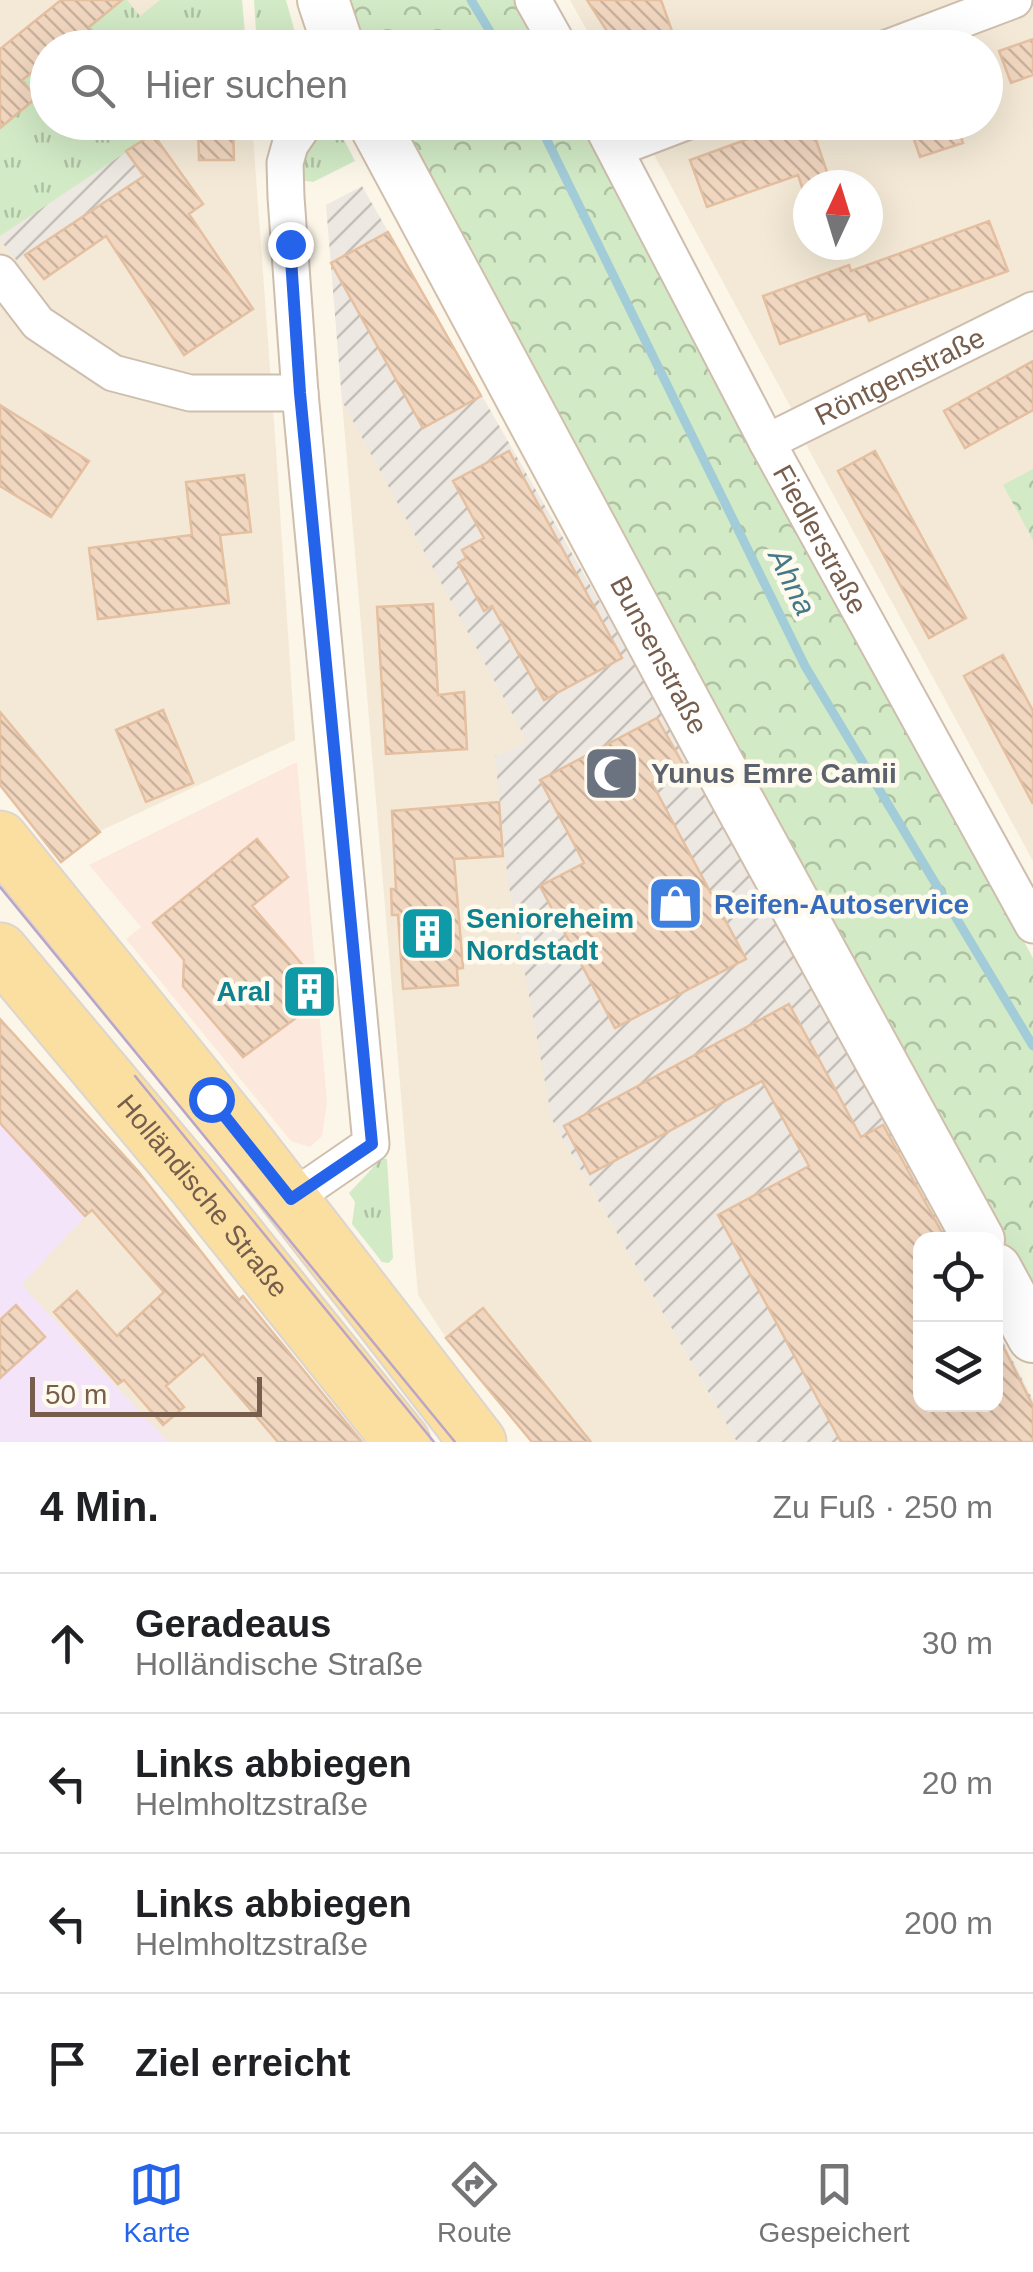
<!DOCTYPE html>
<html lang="de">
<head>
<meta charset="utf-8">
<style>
  :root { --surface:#fff; --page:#f6f6f6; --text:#202124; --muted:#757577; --line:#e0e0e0; --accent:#2563eb }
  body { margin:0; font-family:Arial,sans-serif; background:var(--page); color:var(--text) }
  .controls { position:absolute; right:30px; bottom:30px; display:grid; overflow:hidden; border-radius:20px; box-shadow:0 10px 40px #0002 }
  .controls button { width:90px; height:90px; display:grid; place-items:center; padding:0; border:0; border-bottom:2px solid var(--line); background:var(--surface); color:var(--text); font:50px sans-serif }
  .compass { position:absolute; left:793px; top:170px; width:90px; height:90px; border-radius:50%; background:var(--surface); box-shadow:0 10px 40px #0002; rotate:4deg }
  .scale { position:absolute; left:30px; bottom:25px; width:232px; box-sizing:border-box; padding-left:10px; border:5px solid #775e4c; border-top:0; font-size:28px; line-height:35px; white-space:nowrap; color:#775e4c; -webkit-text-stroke:8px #fffaee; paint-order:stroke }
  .stop { position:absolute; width:30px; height:30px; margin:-22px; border:8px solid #2563eb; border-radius:50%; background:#fff }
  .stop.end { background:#2563eb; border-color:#fff; box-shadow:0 2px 10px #0008 }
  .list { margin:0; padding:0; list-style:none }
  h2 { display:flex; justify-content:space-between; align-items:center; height:130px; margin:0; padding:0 40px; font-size:42px }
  h2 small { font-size:32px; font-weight:400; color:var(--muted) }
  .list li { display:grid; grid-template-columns:65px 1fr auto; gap:30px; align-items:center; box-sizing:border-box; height:140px; padding:0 40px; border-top:2px solid var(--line) }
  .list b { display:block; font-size:38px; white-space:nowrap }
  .list p { margin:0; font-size:32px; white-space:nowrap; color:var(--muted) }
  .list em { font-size:32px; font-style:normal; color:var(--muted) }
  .icon { flex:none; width:55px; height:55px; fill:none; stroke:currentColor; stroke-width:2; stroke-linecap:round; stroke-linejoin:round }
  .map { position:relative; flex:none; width:1033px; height:1442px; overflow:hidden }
  .search { position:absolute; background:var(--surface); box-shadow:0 10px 40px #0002; left:30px; right:30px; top:30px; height:110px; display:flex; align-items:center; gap:25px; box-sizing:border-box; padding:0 35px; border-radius:55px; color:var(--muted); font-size:38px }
  .sheet { height:690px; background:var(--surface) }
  nav { display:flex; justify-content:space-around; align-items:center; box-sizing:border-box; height:140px; border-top:2px solid var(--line); background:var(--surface); font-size:28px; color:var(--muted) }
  nav a { display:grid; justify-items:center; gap:5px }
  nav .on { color:var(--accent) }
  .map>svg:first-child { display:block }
  .residential { fill:#f4e9d6; fill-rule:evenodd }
  .commercial { fill:#fce8dc }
  .industrial { fill:url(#industrial-furrows) }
  .education { fill:#f3e4f9 }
  .grass { fill:url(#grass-tufts) }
  .park { fill:url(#park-crowns) }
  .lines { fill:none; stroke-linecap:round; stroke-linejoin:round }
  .stream { stroke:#a2ccd8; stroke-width:9 }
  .building { fill:url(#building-back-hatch); stroke:#e4bfa0; stroke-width:2.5 }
  .street-casing { stroke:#cebeae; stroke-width:39 }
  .secondary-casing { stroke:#d1bfab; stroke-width:54 }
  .primary-casing { stroke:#dcd5d0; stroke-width:59 }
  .street { stroke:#fff; stroke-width:35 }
  .secondary { stroke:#fff; stroke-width:50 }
  .primary { stroke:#fadfa1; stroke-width:55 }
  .tram { stroke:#baa5c7; stroke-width:2.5 }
  .route { stroke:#2563eb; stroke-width:12 }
  .labels { text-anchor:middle; stroke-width:9; stroke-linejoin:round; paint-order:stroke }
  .street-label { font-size:28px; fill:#775e4c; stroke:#fffaee }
  .worship-label { font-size:28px; font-weight:bold; fill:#5b616d; stroke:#fffaee; text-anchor:start }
  .shop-label { font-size:28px; font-weight:bold; fill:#366cbe; stroke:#fffaee; text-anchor:start }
  .culture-label { font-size:28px; font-weight:bold; fill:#0d838f; stroke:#fffaee; text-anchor:start }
  .water-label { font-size:30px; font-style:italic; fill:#45798a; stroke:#fffaee }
</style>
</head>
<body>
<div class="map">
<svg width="1033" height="1442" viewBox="0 0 1033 1442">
  <defs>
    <pattern id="industrial-furrows" width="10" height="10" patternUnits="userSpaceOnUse" patternTransform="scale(2.5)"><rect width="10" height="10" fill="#ede8e1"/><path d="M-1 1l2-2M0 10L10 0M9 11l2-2" fill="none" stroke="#c5bfb9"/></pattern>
    <pattern id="grass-tufts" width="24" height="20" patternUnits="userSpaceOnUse" patternTransform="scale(2.5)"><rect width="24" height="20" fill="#d2eac6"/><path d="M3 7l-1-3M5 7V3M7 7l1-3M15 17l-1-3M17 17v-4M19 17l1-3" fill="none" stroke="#afc1a3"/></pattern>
    <pattern id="park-crowns" width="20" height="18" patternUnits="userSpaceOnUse" patternTransform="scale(2.5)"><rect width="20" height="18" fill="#d2eac6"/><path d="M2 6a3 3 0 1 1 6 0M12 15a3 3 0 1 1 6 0" fill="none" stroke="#afc1a3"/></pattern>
    <pattern id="building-back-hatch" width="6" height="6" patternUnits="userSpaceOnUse" patternTransform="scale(2.5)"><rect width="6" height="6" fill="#f2d7c0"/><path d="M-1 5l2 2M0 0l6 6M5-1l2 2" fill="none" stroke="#c9b29e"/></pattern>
  </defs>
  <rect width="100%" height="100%" fill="#fcf6e8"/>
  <path class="residential" d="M 0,0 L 242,0 L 246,47 L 48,48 L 48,122 L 252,123 L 276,450 L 295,740 L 100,831 L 61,862 L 0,785 Z
    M 570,0 L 1033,0 L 1033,861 L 809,450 L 790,406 L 637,123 L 986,122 L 986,48 L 596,47 ZM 808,185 L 868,185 L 868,245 L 808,245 Z
    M 342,401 L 528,741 L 495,756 L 552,1120 L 737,1442 L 532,1442 L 446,1338 L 418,1295 Z
    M 138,1171 L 230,1288 L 239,1299 L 243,1296 L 261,1318 L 257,1321 L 363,1442 L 168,1442 L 21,1285 L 85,1216 Z"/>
  <path class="commercial" d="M 297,762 L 327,1102 L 322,1136 L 310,1147 L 291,1141 L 126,939 L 141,927 L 89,865 Z"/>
  <path class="industrial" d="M 126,151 L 178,223 L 122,191 L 17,261 L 0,240 L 0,236 Z
    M 362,186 L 812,973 L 950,1239 L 920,1240 L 920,1404 L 996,1404 L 996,1328 L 1033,1400 L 1033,1442 L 737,1442 L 552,1120 L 508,881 L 495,756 L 527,741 L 342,401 L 326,205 Z"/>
  <path class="education" d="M 0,1018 L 138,1171 L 85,1216 L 22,1285 L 168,1442 L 0,1442 Z"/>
  <path class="grass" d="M 122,0 L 127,0 L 140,16 L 160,0 L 242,0 L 246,47 L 97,47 L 102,43 L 89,27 Z
    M 254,0 L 286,0 L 299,47 L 257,47 Z
    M 47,60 L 48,122 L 170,123 L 0,236 L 0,114 L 7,122 L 36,99 L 22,80 Z
    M 338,128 L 355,161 L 313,182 L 300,180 C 300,153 310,133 338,128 Z
    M 382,1158 L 387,1159 L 393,1258 L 389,1263 L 382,1262 L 352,1224 L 355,1202 L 349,1193 Z"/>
  <path class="park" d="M 333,0 L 515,0 L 540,47 L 350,47 Z
    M 387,123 L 581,123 L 1033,958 L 1033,1311 Z
    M 1033,469 L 1033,540 L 1003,485 Z"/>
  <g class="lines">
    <path class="stream" d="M 471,0 L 500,48
      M 538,122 L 805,666 L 1033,1046"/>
  </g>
  <path class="building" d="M 61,0 L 122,0 L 89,27 L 105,48 L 48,48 L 48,60 L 22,80 L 36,98 L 0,128 L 0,49 Z
    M 587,0 L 661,0 L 678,48 L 618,48 Z
    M 1033,39 L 1033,75 L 1011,83 L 999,51 Z
    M 198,122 L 233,122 L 234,160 L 199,160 Z
    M 780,122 L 810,122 L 830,181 L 808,185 L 803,190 L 798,175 L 707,207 L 690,160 L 781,127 Z
    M 908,122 L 956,122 L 963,143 L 920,157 Z
    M 153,134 L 203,204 L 189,214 L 253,309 L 184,355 L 106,236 L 44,279 L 25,255 L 144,176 L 126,151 Z
    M 989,221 L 1008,271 L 869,321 L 866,313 L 780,344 L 763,296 L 849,265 L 851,271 Z
    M 388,232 L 481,396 L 423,428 L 331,263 Z
    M 1033,361 L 1033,410 L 965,448 L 944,411 Z
    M 0,405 L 89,461 L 51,517 L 0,486 Z
    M 509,451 L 622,658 L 544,700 L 492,606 L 484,611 L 458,563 L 466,558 L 462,550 L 484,538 L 453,481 Z
    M 875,451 L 966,618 L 929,638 L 838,471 Z
    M 244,475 L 251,532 L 220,535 L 229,603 L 98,619 L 89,548 L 192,535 L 186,482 Z
    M 433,604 L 438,695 L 464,692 L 467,749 L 386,754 L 377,607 Z
    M 1003,655 L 1033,711 L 1033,804 L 964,676 Z
    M 163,710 L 193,783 L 146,802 L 116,730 Z
    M 0,712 L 100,832 L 61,862 L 0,785 Z
    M 657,718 L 684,766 L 652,783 L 746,959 L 615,1028 L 540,886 L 584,863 L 540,780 Z
    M 499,802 L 503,856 L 454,859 L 463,968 L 457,969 L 458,985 L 403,989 L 398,915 L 392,915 L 391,889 L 396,889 L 392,811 Z
    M 257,839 L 288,877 L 252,906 L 306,969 L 316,969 L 320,1011 L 304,1012 L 243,1057 L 183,986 L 184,960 L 153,923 Z
    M 789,1004 L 861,1137 L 883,1125 L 946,1240 L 920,1240 L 920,1404 L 996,1404 L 996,1332 L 1033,1406 L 1033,1442 L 841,1442 L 718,1215 L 809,1166 L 762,1081 L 590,1174 L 564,1126 Z
    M 0,1019 L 138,1171 L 239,1300 L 243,1296 L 362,1442 L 278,1442 L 203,1354 L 166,1386 L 184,1407 L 163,1425 L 124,1380 L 118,1384 L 54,1312 L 77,1291 L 117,1336 L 164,1292 L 92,1210 L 85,1216 L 0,1123 Z
    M 16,1305 L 45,1337 L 0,1378 L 0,1320 Z
    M 483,1308 L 533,1370 L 591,1442 L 532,1442 L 446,1338 Z"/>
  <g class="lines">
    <defs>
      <g id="street">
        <path d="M 533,0 L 560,48"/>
        <path d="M 887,48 L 1014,0"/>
        <path id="s1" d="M 600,122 L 767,442 L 1033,925"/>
        <path d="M 615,149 L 686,122"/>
        <path d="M 0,273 L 38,323 L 113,373 L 190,393 L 300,393"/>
        <path id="s2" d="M 767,442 L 1033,310"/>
        <path d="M 291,1199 L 371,1144 L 300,393 L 286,197 L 285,163 L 290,145 L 306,122"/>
      </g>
      <g id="secondary">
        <path d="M 323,0 L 339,48"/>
        <path id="s3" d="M 373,122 L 731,788 L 979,1240"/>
        <path d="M 996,1269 L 1033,1337"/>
      </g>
      <g id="primary">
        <path d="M 0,839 L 242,1137 L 478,1442"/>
        <path id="s4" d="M 0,951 L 196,1185 L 402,1442"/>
      </g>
    </defs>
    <use href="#street" class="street-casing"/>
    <use href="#secondary" class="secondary-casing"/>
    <use href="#primary" class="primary-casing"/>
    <use href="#street" class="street"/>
    <use href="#secondary" class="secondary"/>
    <use href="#primary" class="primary"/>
    <path class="tram" d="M 0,887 L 455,1442
      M 135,1076 L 434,1442"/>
  </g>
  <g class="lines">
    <path class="route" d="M 211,1099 L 291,1199 L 372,1144 L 300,393 L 290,244"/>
  </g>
  <defs>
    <symbol id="mosque-square" viewBox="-11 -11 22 22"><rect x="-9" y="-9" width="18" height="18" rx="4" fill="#6b7280" stroke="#fffaee"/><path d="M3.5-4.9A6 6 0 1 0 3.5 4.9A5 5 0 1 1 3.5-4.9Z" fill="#fff"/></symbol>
    <symbol id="shop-square" viewBox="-11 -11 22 22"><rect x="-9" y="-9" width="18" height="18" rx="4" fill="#3f7fe0" stroke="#fffaee"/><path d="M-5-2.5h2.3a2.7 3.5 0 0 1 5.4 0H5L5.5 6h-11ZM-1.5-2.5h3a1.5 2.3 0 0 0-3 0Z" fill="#fff"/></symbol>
    <symbol id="building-square" viewBox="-11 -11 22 22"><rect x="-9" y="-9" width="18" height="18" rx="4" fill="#0f9aa8" stroke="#fffaee"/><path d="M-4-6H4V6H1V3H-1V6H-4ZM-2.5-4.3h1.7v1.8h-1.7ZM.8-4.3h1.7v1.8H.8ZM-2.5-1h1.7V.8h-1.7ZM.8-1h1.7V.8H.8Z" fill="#fff"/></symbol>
  </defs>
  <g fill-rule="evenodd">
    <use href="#mosque-square" x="580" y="742" width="63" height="63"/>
    <use href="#shop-square" x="644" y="872" width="63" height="63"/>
    <use href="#building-square" x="396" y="902" width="63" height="63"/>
    <use href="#building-square" x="278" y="960" width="63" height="63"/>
  </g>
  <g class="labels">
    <g class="street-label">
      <text dy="10" stroke="none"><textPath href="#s2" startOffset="148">Röntgenstraße</textPath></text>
      <text dy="10" stroke="none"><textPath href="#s1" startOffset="472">Fiedlerstraße</textPath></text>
      <text dy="10" stroke="none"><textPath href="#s3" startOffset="605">Bunsenstraße</textPath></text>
      <text dy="10" stroke="none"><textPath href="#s4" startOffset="318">Holländische Straße</textPath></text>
    </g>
    <g class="worship-label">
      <text x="651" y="783">Yunus Emre Camii</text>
    </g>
    <g class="shop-label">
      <text x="714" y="914">Reifen-Autoservice</text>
    </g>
    <g class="culture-label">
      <text x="466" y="928">Senioreheim<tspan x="466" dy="32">Nordstadt</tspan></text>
      <text x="271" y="1001" text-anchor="end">Aral</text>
    </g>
    <g class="water-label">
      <text transform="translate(792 582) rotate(64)" y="10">Ahna</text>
    </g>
  </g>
</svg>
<div class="controls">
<button><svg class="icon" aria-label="locate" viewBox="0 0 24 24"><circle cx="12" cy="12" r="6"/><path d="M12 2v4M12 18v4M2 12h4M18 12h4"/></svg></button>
<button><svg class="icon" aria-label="layers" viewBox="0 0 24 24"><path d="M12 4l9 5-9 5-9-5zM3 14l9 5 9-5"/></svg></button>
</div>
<svg class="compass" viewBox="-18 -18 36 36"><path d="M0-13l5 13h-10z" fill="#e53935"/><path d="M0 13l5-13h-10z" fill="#757577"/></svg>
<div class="scale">50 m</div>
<div class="stop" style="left:211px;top:1099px"></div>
<div class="stop end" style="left:290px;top:244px"></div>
<div class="search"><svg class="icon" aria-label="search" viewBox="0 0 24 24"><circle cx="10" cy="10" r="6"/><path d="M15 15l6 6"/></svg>Hier suchen</div>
</div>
<section class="sheet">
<h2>4 Min.<small>Zu Fuß · 250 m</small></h2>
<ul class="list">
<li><svg class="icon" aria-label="ahead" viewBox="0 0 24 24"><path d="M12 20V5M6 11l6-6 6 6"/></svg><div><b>Geradeaus</b><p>Holländische Straße</p></div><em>30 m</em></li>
<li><svg class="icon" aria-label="left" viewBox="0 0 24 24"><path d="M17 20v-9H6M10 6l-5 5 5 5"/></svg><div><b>Links abbiegen</b><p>Helmholtzstraße</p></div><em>20 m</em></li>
<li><svg class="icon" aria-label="left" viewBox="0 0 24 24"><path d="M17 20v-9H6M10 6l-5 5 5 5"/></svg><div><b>Links abbiegen</b><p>Helmholtzstraße</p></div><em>200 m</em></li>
<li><svg class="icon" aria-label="arrive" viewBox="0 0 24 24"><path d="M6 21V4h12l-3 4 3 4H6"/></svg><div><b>Ziel erreicht</b></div></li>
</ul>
</section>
<nav>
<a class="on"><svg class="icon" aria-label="map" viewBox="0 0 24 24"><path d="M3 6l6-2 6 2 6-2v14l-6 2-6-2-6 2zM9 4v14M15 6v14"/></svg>Karte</a>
<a><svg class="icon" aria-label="directions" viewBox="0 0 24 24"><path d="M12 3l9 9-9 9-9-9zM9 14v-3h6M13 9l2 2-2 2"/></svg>Route</a>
<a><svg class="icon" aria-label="saved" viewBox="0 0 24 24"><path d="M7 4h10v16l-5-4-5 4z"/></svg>Gespeichert</a>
</nav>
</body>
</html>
